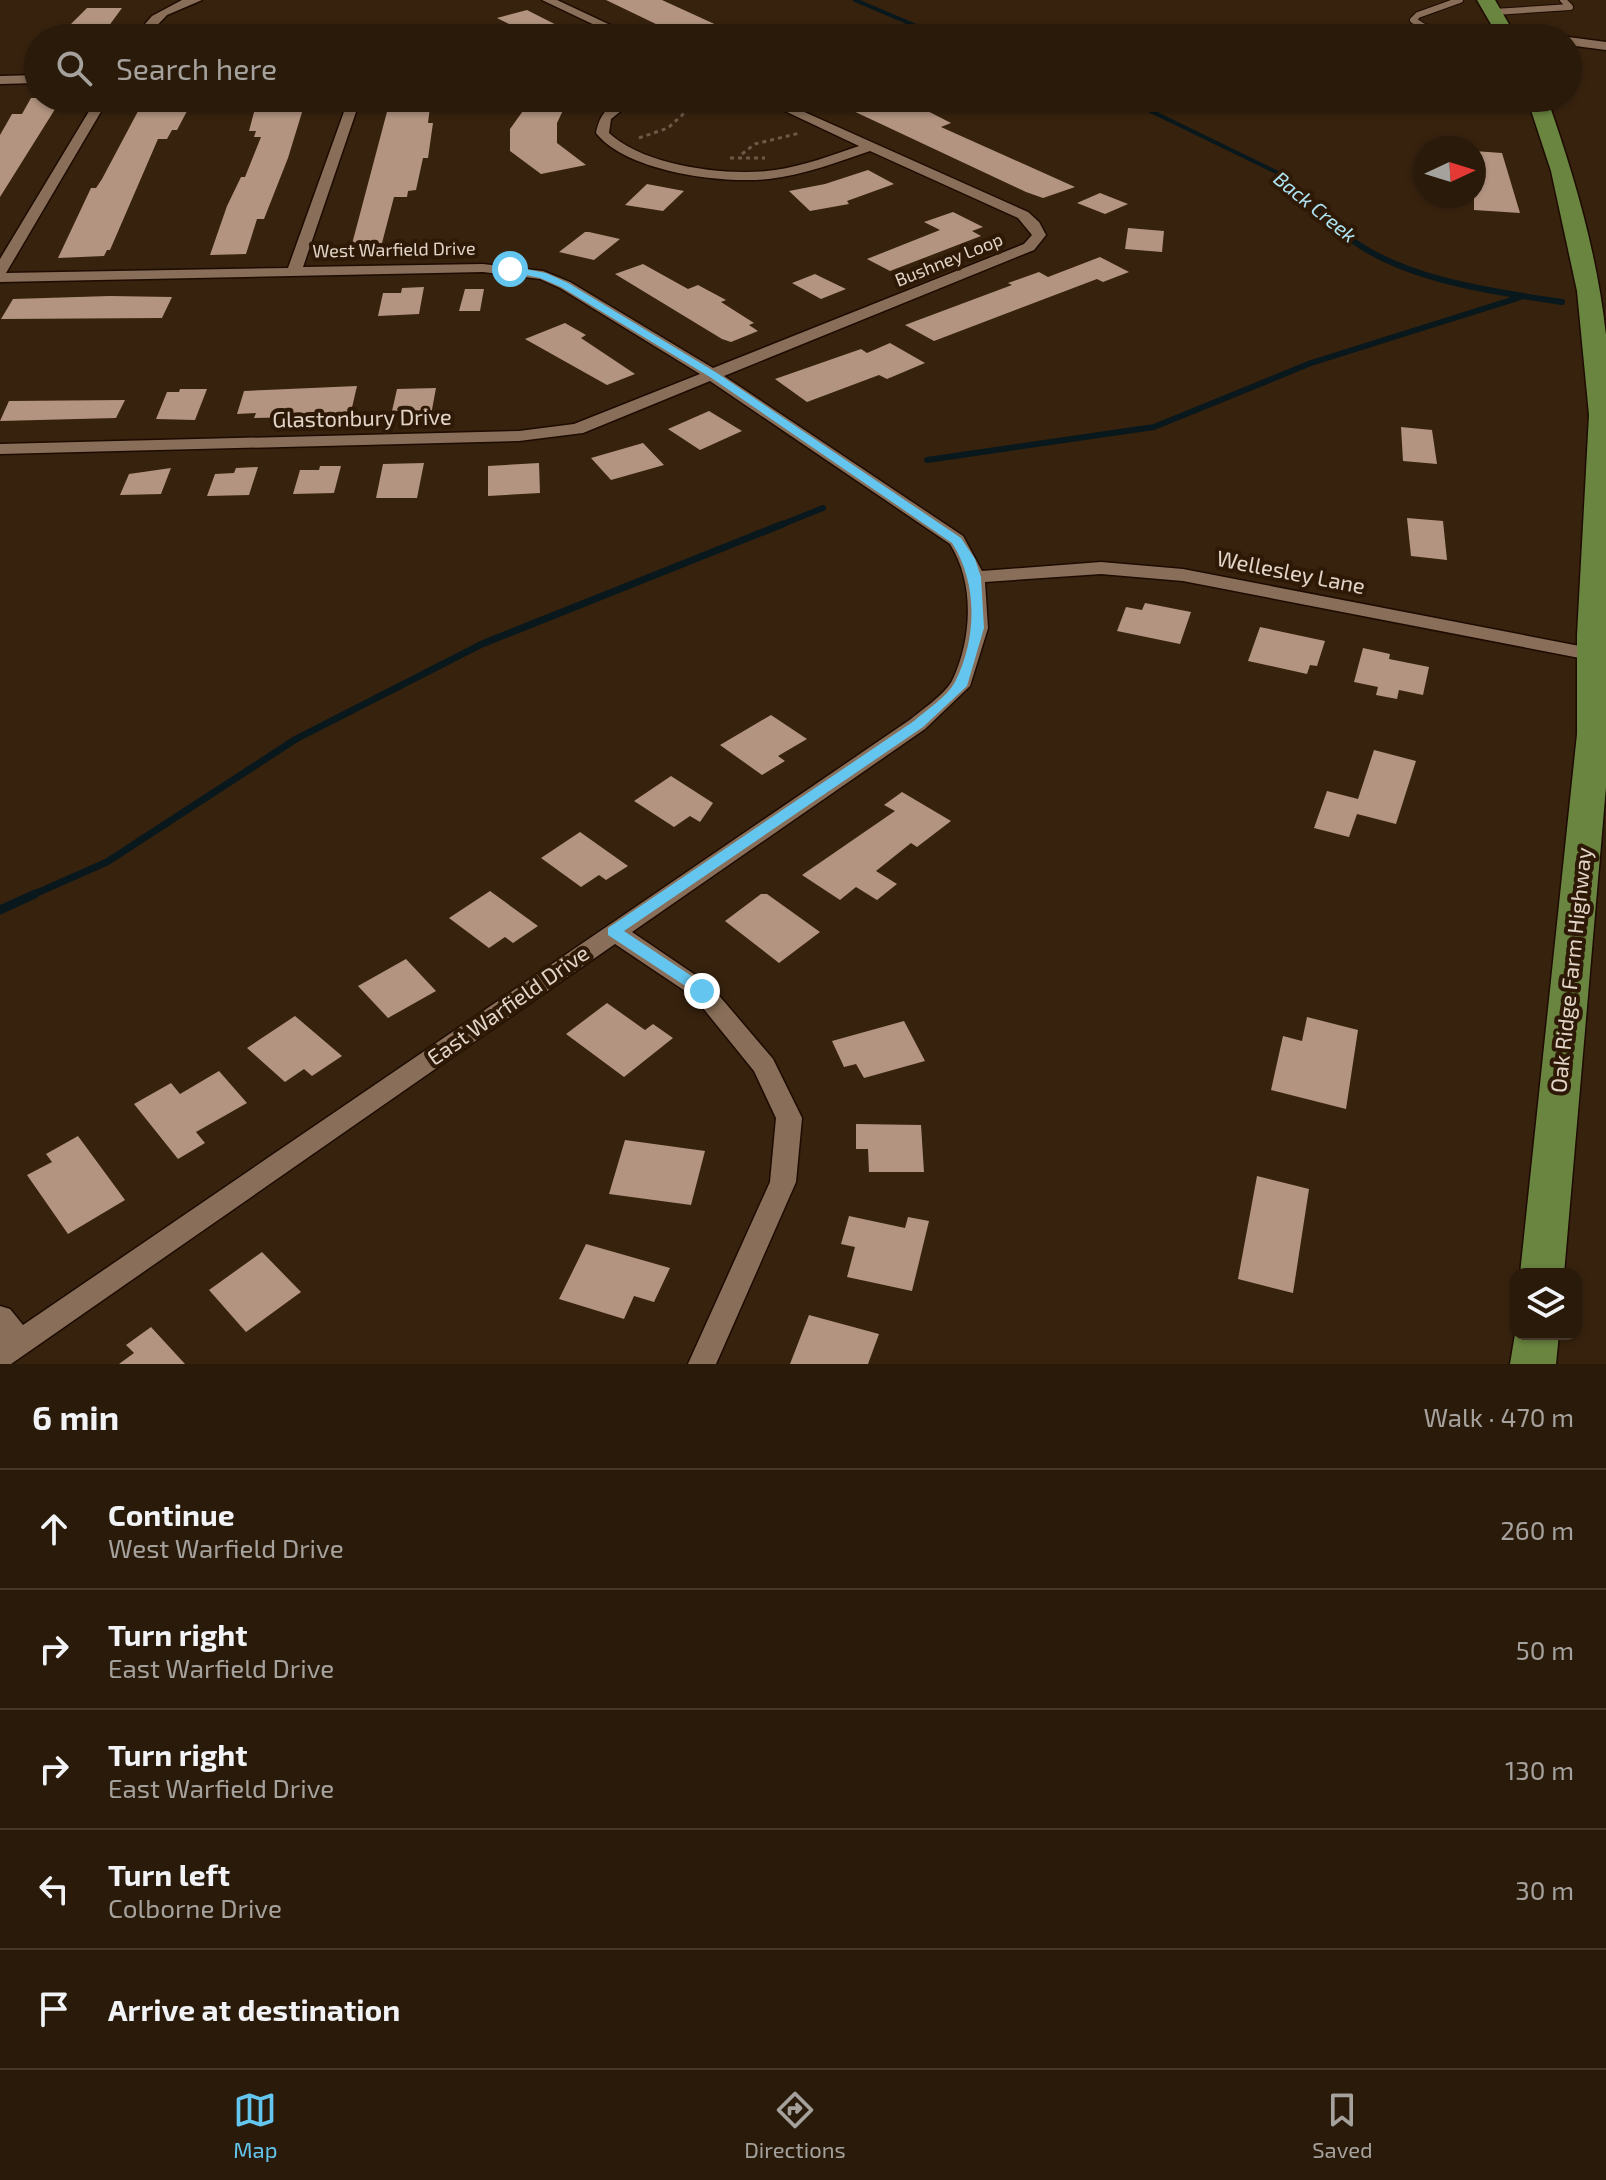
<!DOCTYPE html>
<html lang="en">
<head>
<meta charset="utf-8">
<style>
  :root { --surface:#291a0a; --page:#352718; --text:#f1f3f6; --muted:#a5a19c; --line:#45382b; --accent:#64c5ee }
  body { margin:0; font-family:"Exo 2",sans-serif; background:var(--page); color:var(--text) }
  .controls { position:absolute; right:24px; bottom:24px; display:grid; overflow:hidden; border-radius:16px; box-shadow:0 2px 6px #0004 }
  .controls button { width:72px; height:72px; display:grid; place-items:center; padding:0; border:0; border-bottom:2px solid var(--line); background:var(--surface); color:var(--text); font:40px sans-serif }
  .compass { position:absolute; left:1414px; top:136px; width:72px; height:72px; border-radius:50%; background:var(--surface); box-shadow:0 2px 6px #0004; rotate:86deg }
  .stop { position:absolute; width:24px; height:24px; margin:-18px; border:6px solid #64c5ee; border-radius:50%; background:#fff }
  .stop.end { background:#64c5ee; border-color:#fff; box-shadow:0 2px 8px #0008 }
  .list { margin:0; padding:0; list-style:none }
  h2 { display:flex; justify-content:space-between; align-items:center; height:104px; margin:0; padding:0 32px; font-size:34px }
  h2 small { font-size:26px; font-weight:400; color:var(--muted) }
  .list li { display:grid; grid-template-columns:52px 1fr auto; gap:24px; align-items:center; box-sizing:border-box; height:120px; padding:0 32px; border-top:2px solid var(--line) }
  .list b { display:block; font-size:30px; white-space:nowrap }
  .list p { margin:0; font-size:26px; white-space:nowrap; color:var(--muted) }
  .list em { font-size:26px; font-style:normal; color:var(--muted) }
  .icon { flex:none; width:44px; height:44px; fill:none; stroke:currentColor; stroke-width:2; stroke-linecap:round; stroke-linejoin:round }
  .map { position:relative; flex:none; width:1606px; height:1364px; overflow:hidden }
  .search { position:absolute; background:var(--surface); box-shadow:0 2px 6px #0004; left:24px; right:24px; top:24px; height:88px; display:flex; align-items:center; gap:20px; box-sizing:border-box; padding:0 28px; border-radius:44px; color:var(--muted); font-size:30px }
  .sheet { height:704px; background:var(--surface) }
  nav { display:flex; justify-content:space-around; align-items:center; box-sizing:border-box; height:112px; border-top:2px solid var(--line); background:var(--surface); font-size:22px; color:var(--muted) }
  nav a { display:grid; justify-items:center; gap:4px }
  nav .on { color:var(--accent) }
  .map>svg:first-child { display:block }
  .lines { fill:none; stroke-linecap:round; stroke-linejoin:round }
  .stream-far3 { stroke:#08181c; stroke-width:4 }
  .stream-far2 { stroke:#08181c; stroke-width:6 }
  .stream-far1 { stroke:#08181c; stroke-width:7 }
  .stream { stroke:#08181c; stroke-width:9 }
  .building { fill:#b29481 }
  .service-casing { stroke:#1e0b00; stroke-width:8 }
  .minor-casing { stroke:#1e0b00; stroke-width:3 }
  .primary-casing { stroke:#1e0b00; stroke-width:3 }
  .path { stroke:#6c5948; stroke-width:3; stroke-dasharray:4 4; stroke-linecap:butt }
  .service { stroke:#896f59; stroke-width:6 }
  .minor { fill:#896f59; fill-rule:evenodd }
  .primary { fill:#6a8540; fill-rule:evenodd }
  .route { fill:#64c5ee }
  .labels { text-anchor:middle; stroke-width:8; stroke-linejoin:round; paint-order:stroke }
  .far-street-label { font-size:18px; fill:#e2d4c8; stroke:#2d1905 }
  .far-water-label { font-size:20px; font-style:italic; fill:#afe4f3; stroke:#2d1905 }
  .street-label { font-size:22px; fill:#e2d4c8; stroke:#2d1905 }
</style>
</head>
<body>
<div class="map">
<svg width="1606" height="1364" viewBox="0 0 1606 1364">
  <rect width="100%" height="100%" fill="#37220e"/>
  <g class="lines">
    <path class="stream-far3" d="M 855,0 L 916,26 L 972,38
      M 1124,98 L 1278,173 L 1343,233"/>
    <path class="stream-far2" d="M 1341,231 C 1394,279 1494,292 1562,302
      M 927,460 L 1154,427 L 1311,363 L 1521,297
      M 778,526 L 823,508"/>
    <path class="stream-far1" d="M 30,896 L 107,862 L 296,739 L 482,644 L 783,524"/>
    <path class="stream" d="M 0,910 L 35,894"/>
  </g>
  <path class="building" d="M 606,0 L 662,0 L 745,38 L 685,38 Z
    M 87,8 L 122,8 L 100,38 L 57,38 Z
    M 527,10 L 582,38 L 537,38 L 497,18 Z
    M 31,98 L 62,98 L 0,197 L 0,135 L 12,114 L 22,114 Z
    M 145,98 L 194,98 L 177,130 L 172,130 L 167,139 L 158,139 L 110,250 L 107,250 L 104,256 L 58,258 L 91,188 L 96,188 L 102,179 Z
    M 278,98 L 298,98 L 303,109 L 288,158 L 264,219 L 257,219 L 246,254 L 210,255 L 227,206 L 241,177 L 245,177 L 261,137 L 254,137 L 256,131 L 249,131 L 257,101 Z
    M 833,98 L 902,98 L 951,123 L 941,127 L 1075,187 L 1043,198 L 1026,192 L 849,109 L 854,108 Z
    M 431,99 L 428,123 L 433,123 L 428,158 L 423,158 L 416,190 L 408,191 L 407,197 L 394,197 L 382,243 L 352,244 L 388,108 L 396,108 L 397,100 Z
    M 530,101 L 567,102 L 557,123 L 557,143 L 586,165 L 541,174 L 510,151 L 510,129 Z
    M 1474,151 L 1502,153 L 1520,213 L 1474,210 Z
    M 868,170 L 894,184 L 847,201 L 849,204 L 810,211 L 789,191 L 825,184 Z
    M 647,184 L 684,191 L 663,211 L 625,205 Z
    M 1100,193 L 1128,204 L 1105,214 L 1077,203 Z
    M 953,212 L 983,227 L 972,231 L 981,236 L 890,271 L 867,259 L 940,230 L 924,222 Z
    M 1128,228 L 1164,231 L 1162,252 L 1125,249 Z
    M 585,232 L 589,232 L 620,239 L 594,260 L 559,252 Z
    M 1100,257 L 1129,272 L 1103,282 L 1097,279 L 934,341 L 905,325 L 1012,285 L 1008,283 L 1039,272 L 1048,277 Z
    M 643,264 L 688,289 L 698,285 L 726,300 L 721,302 L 754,323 L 749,325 L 758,331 L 731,342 L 722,339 L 615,274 Z
    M 815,274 L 823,278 L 846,289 L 821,299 L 792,283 Z
    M 424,287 L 419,314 L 378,316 L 383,293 L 401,293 L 402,288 Z
    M 465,289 L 484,289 L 480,311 L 459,311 Z
    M 110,296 L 172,297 L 162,318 L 1,319 L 13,299 Z
    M 565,323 L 586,335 L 581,338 L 635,374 L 607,385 L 525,339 Z
    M 890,343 L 925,363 L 887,379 L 879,375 L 807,402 L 775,379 L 861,349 L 867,353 Z
    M 357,386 L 350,416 L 254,418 L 256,413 L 237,414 L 244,391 Z
    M 436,388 L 431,415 L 410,416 L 411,411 L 392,411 L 397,389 Z
    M 180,389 L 207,389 L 195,420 L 156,419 L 167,392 L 179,392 Z
    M 125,400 L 116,418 L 0,421 L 9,401 Z
    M 709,411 L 742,431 L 700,450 L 668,429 Z
    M 1401,427 L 1432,430 L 1437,464 L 1403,461 Z
    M 643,443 L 664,465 L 611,480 L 591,458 Z
    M 424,463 L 417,498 L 376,498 L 383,464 Z
    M 539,463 L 540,493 L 488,496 L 488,466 Z
    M 320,466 L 341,466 L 334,493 L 293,494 L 300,470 L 319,470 Z
    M 258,467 L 249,495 L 207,496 L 215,474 L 234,473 L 236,468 Z
    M 171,468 L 161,494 L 120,495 L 129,474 Z
    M 1407,518 L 1443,521 L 1447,560 L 1411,556 Z
    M 1145,603 L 1191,612 L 1180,644 L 1117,631 L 1126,607 L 1142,610 Z
    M 1260,627 L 1325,641 L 1317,666 L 1310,665 L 1307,674 L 1248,661 Z
    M 1363,648 L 1390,654 L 1389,659 L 1429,667 L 1423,695 L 1399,690 L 1397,699 L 1376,695 L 1378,687 L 1354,682 Z
    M 771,715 L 807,739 L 778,756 L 785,761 L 762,775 L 720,745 Z
    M 1374,750 L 1416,761 L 1396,824 L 1357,814 L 1349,837 L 1314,828 L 1327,791 L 1358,799 Z
    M 671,776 L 713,803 L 700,822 L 690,816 L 674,827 L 634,801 Z
    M 902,792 L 951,821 L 917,847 L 911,843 L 876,871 L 897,884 L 877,900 L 856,887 L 840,900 L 802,875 L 895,811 L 884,805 Z
    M 580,832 L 628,866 L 606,880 L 599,875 L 581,887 L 541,858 Z
    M 490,891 L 538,926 L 513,943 L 505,937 L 489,948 L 449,918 Z
    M 761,894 L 767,894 L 820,932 L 779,963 L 725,921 Z
    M 406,959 L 436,991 L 388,1018 L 358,986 Z
    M 607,1003 L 645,1030 L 653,1024 L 673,1038 L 624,1077 L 566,1034 Z
    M 295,1016 L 342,1056 L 312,1076 L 304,1069 L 285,1082 L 247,1048 Z
    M 1307,1017 L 1358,1030 L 1346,1109 L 1271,1090 L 1283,1036 L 1302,1041 Z
    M 904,1021 L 925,1061 L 864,1078 L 856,1064 L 844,1067 L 832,1041 Z
    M 219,1071 L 247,1103 L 196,1132 L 205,1143 L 178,1159 L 134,1104 L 171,1083 L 180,1094 Z
    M 856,1124 L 921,1125 L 924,1172 L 869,1172 L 868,1149 L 856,1149 Z
    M 78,1136 L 125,1200 L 68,1234 L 27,1175 L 52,1162 L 46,1154 Z
    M 625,1140 L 705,1151 L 691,1205 L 609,1194 Z
    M 1257,1176 L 1309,1189 L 1293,1293 L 1238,1279 Z
    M 849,1216 L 905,1228 L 908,1217 L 929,1221 L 912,1291 L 847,1277 L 855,1247 L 841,1244 Z
    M 586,1244 L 670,1268 L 654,1302 L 634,1296 L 624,1319 L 559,1299 Z
    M 262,1252 L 301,1292 L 246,1332 L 209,1290 Z
    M 809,1315 L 879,1334 L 868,1364 L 790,1364 Z
    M 151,1327 L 185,1364 L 119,1364 L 134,1353 L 126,1345 Z"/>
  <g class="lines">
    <defs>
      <path id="service" d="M 1460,0 L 1418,15 L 1413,20 C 1441,41 1473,36 1506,34
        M 1494,12 L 1570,7 L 1563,0"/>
      <path id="minor" d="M 182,0 L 202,0 L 167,15 L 145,38 L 133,38 L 152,16 Z
        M 542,0 L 557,0 L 638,38 L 622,38 Z
        M 1506,30 L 1542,34 L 1548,38 L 1502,36 L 1500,34 Z
        M 1568,37 L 1606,42 L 1606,50 L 1568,45 Z
        M 38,75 L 38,83 L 0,84 L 0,76 Z
        M 97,98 L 109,98 L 6,273 L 288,268 L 345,109 L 343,98 L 355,98 L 357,109 L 303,267 L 483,264 L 543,271 L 570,282 L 713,368 L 1024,244 L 1032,235 L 1018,218 L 870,151 C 837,162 804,175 769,179 C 722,184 627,172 596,133 C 600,111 614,98 637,98 L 611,119 L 609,133 C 644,166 728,177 775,170 C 804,166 832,155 859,146 L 757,98 L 773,98 L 1028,212 L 1039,222 L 1046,235 L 1034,250 L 724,376 L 963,536 L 982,571 L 1101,562 L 1183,569 L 1595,649 L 1605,655 L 1595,661 L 1183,581 L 1101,574 L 985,582 L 988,628 L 970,686 L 925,729 L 632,932 L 710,985 L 773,1059 L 802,1118 L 796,1182 L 716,1364 L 688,1364 L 770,1182 L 776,1118 L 754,1071 L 694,997 L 615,944 L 11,1364 L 0,1364 L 0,1306 L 10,1309 L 23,1325 L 911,719 C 923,709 944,695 952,681 C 972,639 975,584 950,544 L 710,381 L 583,433 L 519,441 L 0,454 L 0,444 L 519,431 L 574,424 L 700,374 L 560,288 L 540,279 L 483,272 L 0,282 L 0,259 Z"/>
      <path id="primary" d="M 1477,0 L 1495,0 L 1517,38 L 1499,38 Z
        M 1527,98 L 1547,98 C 1574,175 1597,253 1606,335 L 1606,787 L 1564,1274 L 1520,1274 L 1577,734 L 1577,635 L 1589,415 L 1577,291 L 1551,171 Z
        M 1516,1328 L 1516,1334 L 1559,1334 L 1556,1364 L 1510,1364 Z"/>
    </defs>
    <use href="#service" class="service-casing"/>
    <use href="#minor" class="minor-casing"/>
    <use href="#primary" class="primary-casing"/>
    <path class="path" d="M 652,98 L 688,107 L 752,108
      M 639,138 L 668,128 L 691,107
      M 742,154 L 755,144 L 800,133
      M 730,158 L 765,158"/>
    <use href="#service" class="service"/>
    <use href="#minor" class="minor"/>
    <use href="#primary" class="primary"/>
  </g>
  <path class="route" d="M 510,266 L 546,273 L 568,283 L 717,373 L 961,538 L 975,559 L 981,577 L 984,628 L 967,686 L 923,727 L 624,931 L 708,987 L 708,995 L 702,997 L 608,935 L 608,928 L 914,721 C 926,710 947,697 955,682 C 977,639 978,583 952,543 L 710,377 L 561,287 L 540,278 L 507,271 Z"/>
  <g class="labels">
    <g class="far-street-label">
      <text transform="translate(394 250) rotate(-1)" y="6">West Warfield Drive</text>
      <text transform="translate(949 260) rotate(-22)" y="6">Bushney Loop</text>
    </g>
    <g class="far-water-label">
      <text transform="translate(1315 207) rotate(39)" y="7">Back Creek</text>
    </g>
    <g class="street-label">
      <text transform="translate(362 418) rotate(-1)" y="8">Glastonbury Drive</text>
      <text transform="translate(1291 572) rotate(11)" y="8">Wellesley Lane</text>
      <text transform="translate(1571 970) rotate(-84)" y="8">Oak Ridge Farm Highway</text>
      <text transform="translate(508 1005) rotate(-35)" y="8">East Warfield Drive</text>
    </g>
  </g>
</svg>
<div class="controls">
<button><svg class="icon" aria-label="layers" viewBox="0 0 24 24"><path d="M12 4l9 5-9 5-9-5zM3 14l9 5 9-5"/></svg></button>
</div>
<svg class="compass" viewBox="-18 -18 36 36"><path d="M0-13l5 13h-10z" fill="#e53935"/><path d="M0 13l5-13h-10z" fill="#a5a19c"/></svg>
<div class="stop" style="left:510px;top:269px"></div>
<div class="stop end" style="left:702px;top:991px"></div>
<div class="search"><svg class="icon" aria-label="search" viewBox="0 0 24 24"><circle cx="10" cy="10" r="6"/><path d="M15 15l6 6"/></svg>Search here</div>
</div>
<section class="sheet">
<h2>6 min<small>Walk · 470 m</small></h2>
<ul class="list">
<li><svg class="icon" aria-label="ahead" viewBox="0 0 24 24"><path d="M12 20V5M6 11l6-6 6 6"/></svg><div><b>Continue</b><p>West Warfield Drive</p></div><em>260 m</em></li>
<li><svg class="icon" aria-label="right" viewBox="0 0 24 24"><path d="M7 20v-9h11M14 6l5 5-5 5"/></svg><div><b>Turn right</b><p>East Warfield Drive</p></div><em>50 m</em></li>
<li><svg class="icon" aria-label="right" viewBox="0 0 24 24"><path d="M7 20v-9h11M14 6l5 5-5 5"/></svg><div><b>Turn right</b><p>East Warfield Drive</p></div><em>130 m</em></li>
<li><svg class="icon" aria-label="left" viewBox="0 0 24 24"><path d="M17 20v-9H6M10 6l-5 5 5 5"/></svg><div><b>Turn left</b><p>Colborne Drive</p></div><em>30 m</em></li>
<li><svg class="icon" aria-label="arrive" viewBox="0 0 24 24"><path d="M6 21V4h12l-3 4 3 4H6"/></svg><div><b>Arrive at destination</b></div></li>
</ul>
</section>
<nav>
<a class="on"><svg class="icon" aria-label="map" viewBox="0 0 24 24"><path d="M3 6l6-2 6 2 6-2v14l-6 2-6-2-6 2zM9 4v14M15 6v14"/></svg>Map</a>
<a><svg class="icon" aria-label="directions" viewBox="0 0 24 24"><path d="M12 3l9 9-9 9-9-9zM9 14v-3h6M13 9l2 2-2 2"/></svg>Directions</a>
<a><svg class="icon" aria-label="saved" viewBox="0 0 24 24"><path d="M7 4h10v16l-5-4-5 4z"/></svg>Saved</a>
</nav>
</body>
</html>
